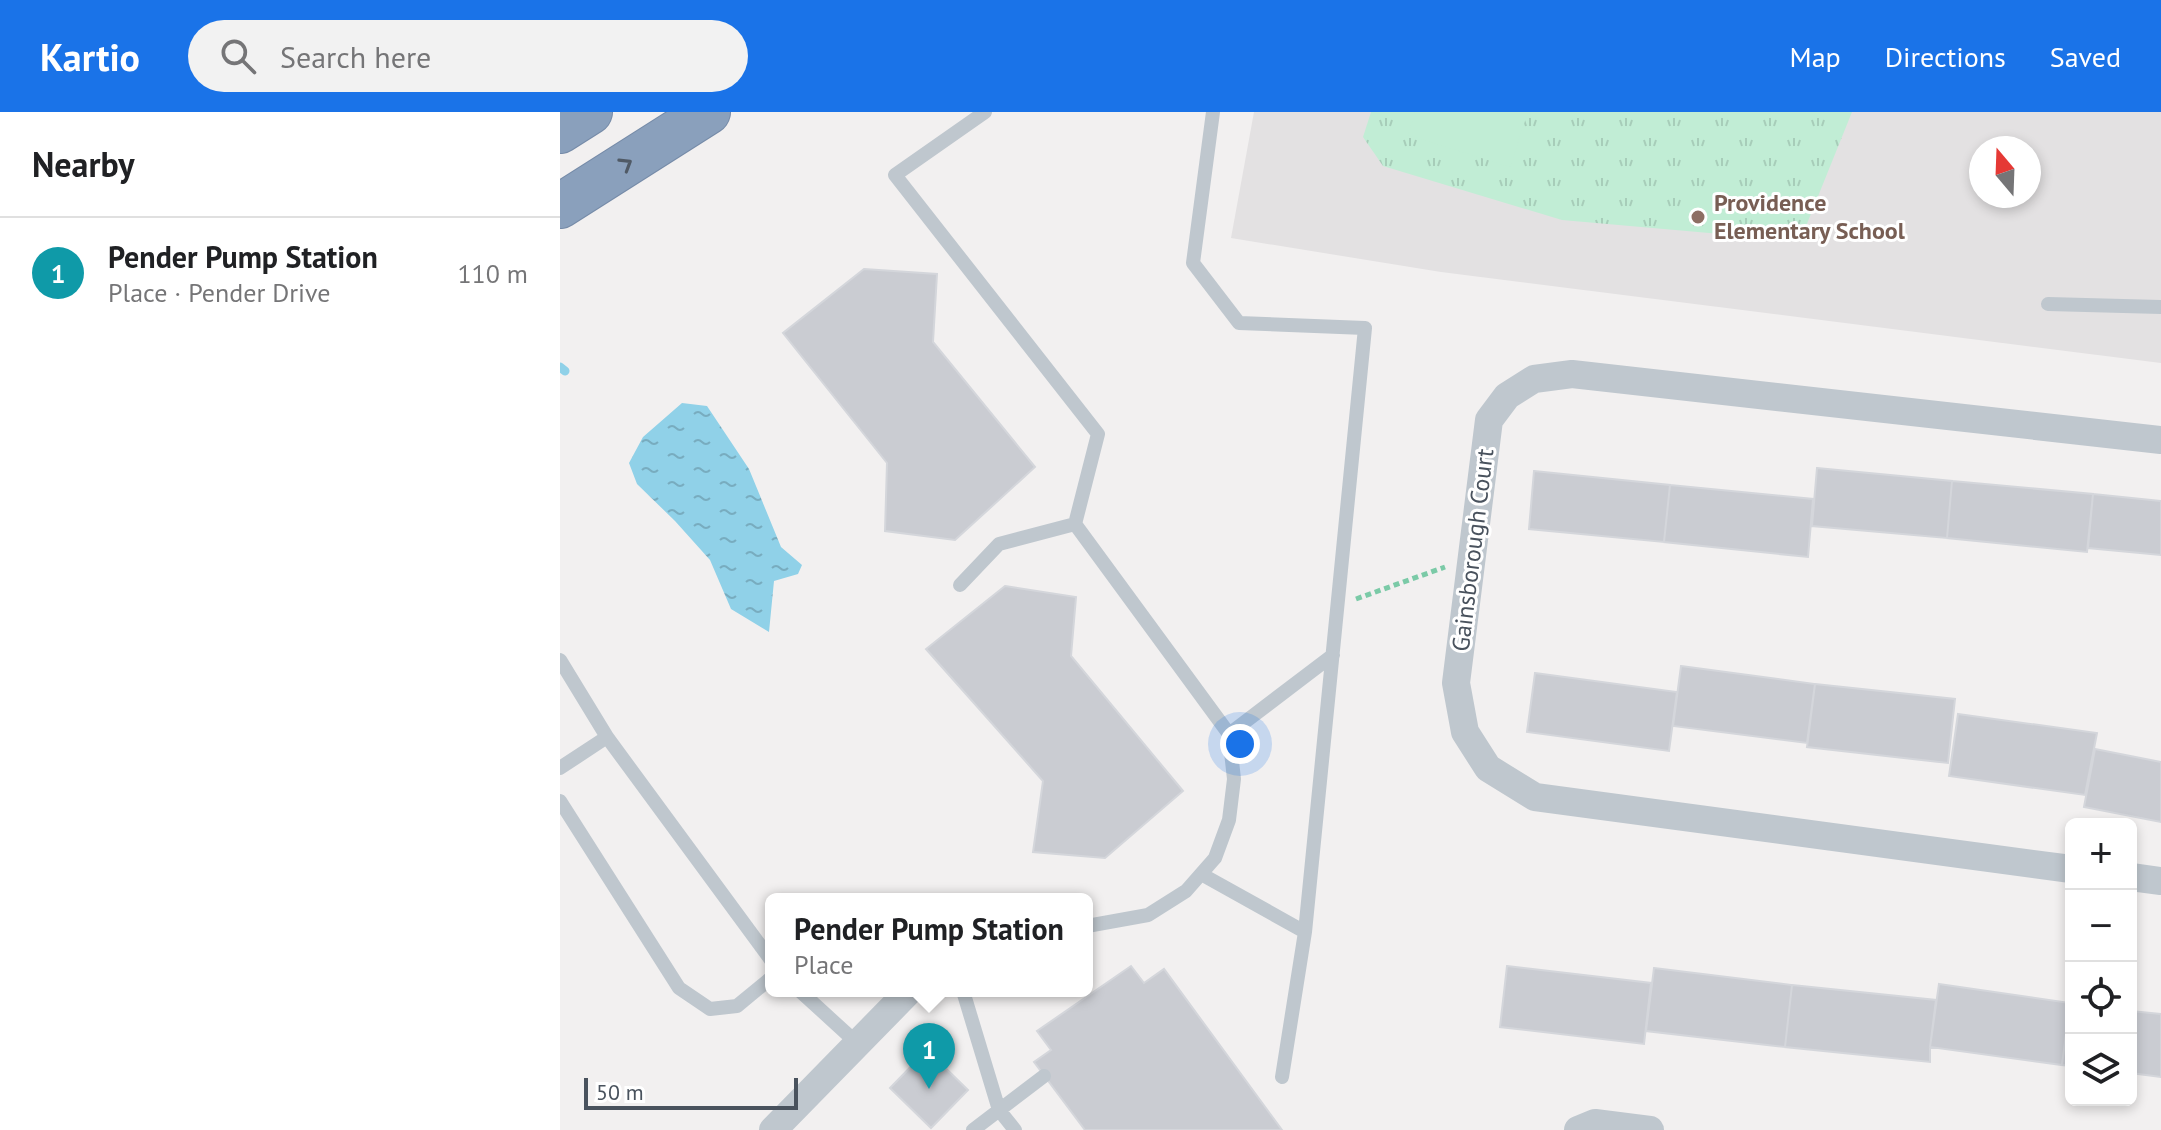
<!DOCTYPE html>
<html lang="en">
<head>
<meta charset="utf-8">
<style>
  :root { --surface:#fff; --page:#f2f2f2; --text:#202124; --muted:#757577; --line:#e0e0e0; --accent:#1a73e8 }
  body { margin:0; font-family:"PT Sans",sans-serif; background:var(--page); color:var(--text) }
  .controls { position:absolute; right:24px; bottom:24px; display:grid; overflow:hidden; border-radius:12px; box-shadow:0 4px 12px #0003 }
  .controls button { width:72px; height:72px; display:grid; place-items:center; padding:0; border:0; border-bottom:2px solid var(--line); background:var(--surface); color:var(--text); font:40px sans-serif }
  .compass { position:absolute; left:1409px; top:24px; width:72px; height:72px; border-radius:50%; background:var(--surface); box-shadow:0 4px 12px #0003; rotate:341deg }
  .scale { position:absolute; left:24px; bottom:20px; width:214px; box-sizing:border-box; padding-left:8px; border:4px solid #49525d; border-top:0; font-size:22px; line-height:28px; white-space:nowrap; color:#49525d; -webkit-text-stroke:6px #fff; paint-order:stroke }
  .you { position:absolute; left:680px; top:632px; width:28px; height:28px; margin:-20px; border:6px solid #fff; border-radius:50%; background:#1a73e8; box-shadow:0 0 0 12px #1a73e833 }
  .badge { display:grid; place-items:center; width:52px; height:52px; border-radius:50%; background:var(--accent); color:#fff; font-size:26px; font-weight:700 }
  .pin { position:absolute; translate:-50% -66px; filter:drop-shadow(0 2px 4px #0008) }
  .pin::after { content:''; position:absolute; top:42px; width:28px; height:24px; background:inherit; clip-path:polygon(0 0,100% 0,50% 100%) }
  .popup { position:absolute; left:205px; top:781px; width:328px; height:104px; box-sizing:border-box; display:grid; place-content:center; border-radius:12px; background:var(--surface); filter:drop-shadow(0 2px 6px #0005); font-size:26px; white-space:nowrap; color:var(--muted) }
  .popup b { font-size:30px; color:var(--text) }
  .popup::after { content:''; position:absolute; left:50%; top:100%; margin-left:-16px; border:16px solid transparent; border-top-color:var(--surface) }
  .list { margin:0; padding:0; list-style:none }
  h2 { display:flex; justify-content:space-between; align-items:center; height:104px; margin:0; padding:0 32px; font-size:34px }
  h2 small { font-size:26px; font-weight:400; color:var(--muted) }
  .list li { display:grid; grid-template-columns:52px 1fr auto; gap:24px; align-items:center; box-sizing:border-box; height:112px; padding:0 32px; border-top:2px solid var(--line) }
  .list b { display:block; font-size:30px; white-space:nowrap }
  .list p { margin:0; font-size:26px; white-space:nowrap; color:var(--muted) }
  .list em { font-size:26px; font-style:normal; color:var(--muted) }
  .icon { flex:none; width:44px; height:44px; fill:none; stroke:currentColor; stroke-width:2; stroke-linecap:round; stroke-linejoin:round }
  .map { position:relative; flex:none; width:1601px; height:1018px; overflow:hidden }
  header { display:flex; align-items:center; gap:48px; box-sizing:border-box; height:112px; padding:0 40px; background:var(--accent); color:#fff }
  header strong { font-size:38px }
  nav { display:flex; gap:44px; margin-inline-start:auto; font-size:28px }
  .search { width:560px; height:72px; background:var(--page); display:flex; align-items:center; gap:20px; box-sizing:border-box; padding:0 28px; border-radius:44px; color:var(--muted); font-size:30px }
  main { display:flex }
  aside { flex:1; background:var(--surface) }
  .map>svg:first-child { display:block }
  .education { fill:#e3e1e2; fill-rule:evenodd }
  .grass { fill:url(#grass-tufts) }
  .pitch { fill:#c1edd5 }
  .water { fill:url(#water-ripples) }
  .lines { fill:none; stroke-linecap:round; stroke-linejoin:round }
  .stream { stroke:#90d1e8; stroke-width:9 }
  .building { fill:#caccd2; stroke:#d4d6db; stroke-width:2 }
  .highway-casing { stroke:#768ba8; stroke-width:46 }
  .path { stroke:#7bcaa7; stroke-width:5; stroke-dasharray:6 4; stroke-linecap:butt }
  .lane { stroke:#bfc7ce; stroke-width:14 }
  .street { stroke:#bfc7ce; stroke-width:28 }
  .highway { stroke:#8aa0bc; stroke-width:44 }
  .oneway { stroke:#505a66 }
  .education-dot { fill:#8d6e63; stroke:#fff; stroke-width:3 }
  .labels { text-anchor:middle; stroke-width:6; stroke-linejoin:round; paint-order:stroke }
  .education-label { font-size:24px; font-weight:bold; fill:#785e54; stroke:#fff; text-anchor:start }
  .street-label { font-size:24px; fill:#49525d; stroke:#fff }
</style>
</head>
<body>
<header>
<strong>Kartio</strong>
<div class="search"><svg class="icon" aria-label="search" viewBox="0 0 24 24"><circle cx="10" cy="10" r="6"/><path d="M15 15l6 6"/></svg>Search here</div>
<nav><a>Map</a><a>Directions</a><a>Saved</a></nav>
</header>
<main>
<aside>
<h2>Nearby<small></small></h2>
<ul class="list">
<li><span class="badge" style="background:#0f9aa8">1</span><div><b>Pender Pump Station</b><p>Place · Pender Drive</p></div><em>110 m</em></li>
</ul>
</aside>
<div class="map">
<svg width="1601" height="1018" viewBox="0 0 1601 1018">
  <defs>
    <pattern id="grass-tufts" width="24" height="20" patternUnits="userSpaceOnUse" patternTransform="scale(2)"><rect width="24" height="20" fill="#c1edd5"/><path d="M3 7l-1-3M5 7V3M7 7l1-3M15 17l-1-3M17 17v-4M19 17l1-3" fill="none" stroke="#a7cdb9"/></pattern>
    <pattern id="water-ripples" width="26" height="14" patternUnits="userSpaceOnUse" patternTransform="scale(2)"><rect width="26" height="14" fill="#90d1e8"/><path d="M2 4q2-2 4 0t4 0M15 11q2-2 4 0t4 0" fill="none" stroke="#78acbf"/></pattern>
  </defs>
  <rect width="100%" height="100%" fill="#f2f0f0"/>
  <path class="education" d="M 694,0 L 1601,0 L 1601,251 L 881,160 L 671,126 ZM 1421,36 L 1469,36 L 1469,84 L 1421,84 Z"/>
  <path class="grass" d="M 811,0 L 1292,0 L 1240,129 L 1002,108 L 823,54 L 803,25 Z"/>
  <path class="pitch" d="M 855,0 L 968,0 L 950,55 L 848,23 Z"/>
  <path class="water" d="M 122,291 L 147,294 L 189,357 L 221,435 L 242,453 L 238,462 L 214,469 L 209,520 L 171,497 L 150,448 L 115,409 L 77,372 L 69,351 L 83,325 Z"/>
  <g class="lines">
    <path class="stream" d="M 0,255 L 5,259"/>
  </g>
  <path class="building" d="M 304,157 L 377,162 L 373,230 L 475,355 L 395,428 L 325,419 L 327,351 L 223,221 Z
    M 1257,356 L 1392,369 L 1387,426 L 1252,414 Z
    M 974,359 L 1110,373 L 1104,430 L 969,417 Z
    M 1392,369 L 1533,382 L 1527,440 L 1387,426 Z
    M 1110,373 L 1253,387 L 1248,445 L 1104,430 Z
    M 1533,382 L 1601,389 L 1601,443 L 1528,436 Z
    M 445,474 L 516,485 L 511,544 L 623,679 L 545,746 L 473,740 L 483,669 L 366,537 Z
    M 1121,554 L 1255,572 L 1247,631 L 1113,614 Z
    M 975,561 L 1117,580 L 1109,639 L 967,620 Z
    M 1255,572 L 1395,587 L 1388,651 L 1247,635 Z
    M 1398,602 L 1537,621 L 1525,683 L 1389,664 Z
    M 1535,637 L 1601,650 L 1601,710 L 1524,695 Z
    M 571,854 L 584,871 L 604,857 L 722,1018 L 525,1018 L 474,950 L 491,938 L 477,919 Z
    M 947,854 L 1091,871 L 1084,932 L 940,915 Z
    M 1094,856 L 1232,873 L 1225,935 L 1086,919 Z
    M 1379,872 L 1510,891 L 1502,953 L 1370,935 Z
    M 1232,873 L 1376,888 L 1370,935 L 1370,950 L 1225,935 Z
    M 1510,891 L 1511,891 L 1511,954 L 1502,953 Z
    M 1571,899 L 1601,902 L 1601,965 L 1571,961 Z
    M 367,938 L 408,978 L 371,1016 L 330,976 Z"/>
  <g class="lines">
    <defs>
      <path id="highway" d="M 0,19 L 30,0
        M 0,94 L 148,0"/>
    </defs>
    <use href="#highway" class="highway-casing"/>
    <path class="path" d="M 796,487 L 885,455"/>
    <path class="lane" d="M 425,0 L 335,63 L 538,322 L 515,412 L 669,622 L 674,667 L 669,708 L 655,746 L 626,779 L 588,803 L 527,814
      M 1488,192 L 1601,195
      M 400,473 L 439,432 L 515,412
      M 0,548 L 47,625 L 211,848
      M 669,622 L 773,543
      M 0,656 L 47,625
      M 0,689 L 119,876 L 150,897 L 177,894 L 211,866
      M 641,762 L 745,820 L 805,216 L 679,211 L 633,151 L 653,0
      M 240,879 L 298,932
      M 403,879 L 439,998 L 455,1018
      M 722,965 L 745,820
      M 413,1018 L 484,964"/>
    <path class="street" d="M 1511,757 L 975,685 L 928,656 L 905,620 L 896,571 L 929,308 L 947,284 L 974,267 L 1012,262 L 1601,328
      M 1571,765 L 1601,769
      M 213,1018 L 349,879
      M 1018,1018 L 1035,1011 L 1090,1018"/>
    <use href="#highway" class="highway"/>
  </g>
  <defs><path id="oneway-chevron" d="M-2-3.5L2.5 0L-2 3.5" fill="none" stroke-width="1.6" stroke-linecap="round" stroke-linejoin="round" transform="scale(2)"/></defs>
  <use class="oneway" href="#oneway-chevron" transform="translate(66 52) rotate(-32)"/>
  <circle class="education-dot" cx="1138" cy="105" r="8"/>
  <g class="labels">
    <g class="education-label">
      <text x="1154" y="99">Providence<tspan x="1154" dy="28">Elementary School</tspan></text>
    </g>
    <g class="street-label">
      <text transform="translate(913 438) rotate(-83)" y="8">Gainsborough Court</text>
    </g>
  </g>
</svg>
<div class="controls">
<button>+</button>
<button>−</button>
<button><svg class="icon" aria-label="locate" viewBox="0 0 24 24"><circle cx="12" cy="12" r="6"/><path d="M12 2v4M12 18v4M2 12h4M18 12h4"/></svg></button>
<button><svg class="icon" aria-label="layers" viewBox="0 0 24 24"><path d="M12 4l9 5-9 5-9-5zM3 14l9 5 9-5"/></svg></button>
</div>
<svg class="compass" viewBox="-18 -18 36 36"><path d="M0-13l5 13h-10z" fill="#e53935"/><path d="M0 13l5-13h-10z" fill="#757577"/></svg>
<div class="scale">50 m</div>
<div class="you"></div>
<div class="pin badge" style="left:369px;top:977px;background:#0f9aa8">1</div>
<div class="popup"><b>Pender Pump Station</b>Place</div>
</div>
</main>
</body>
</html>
